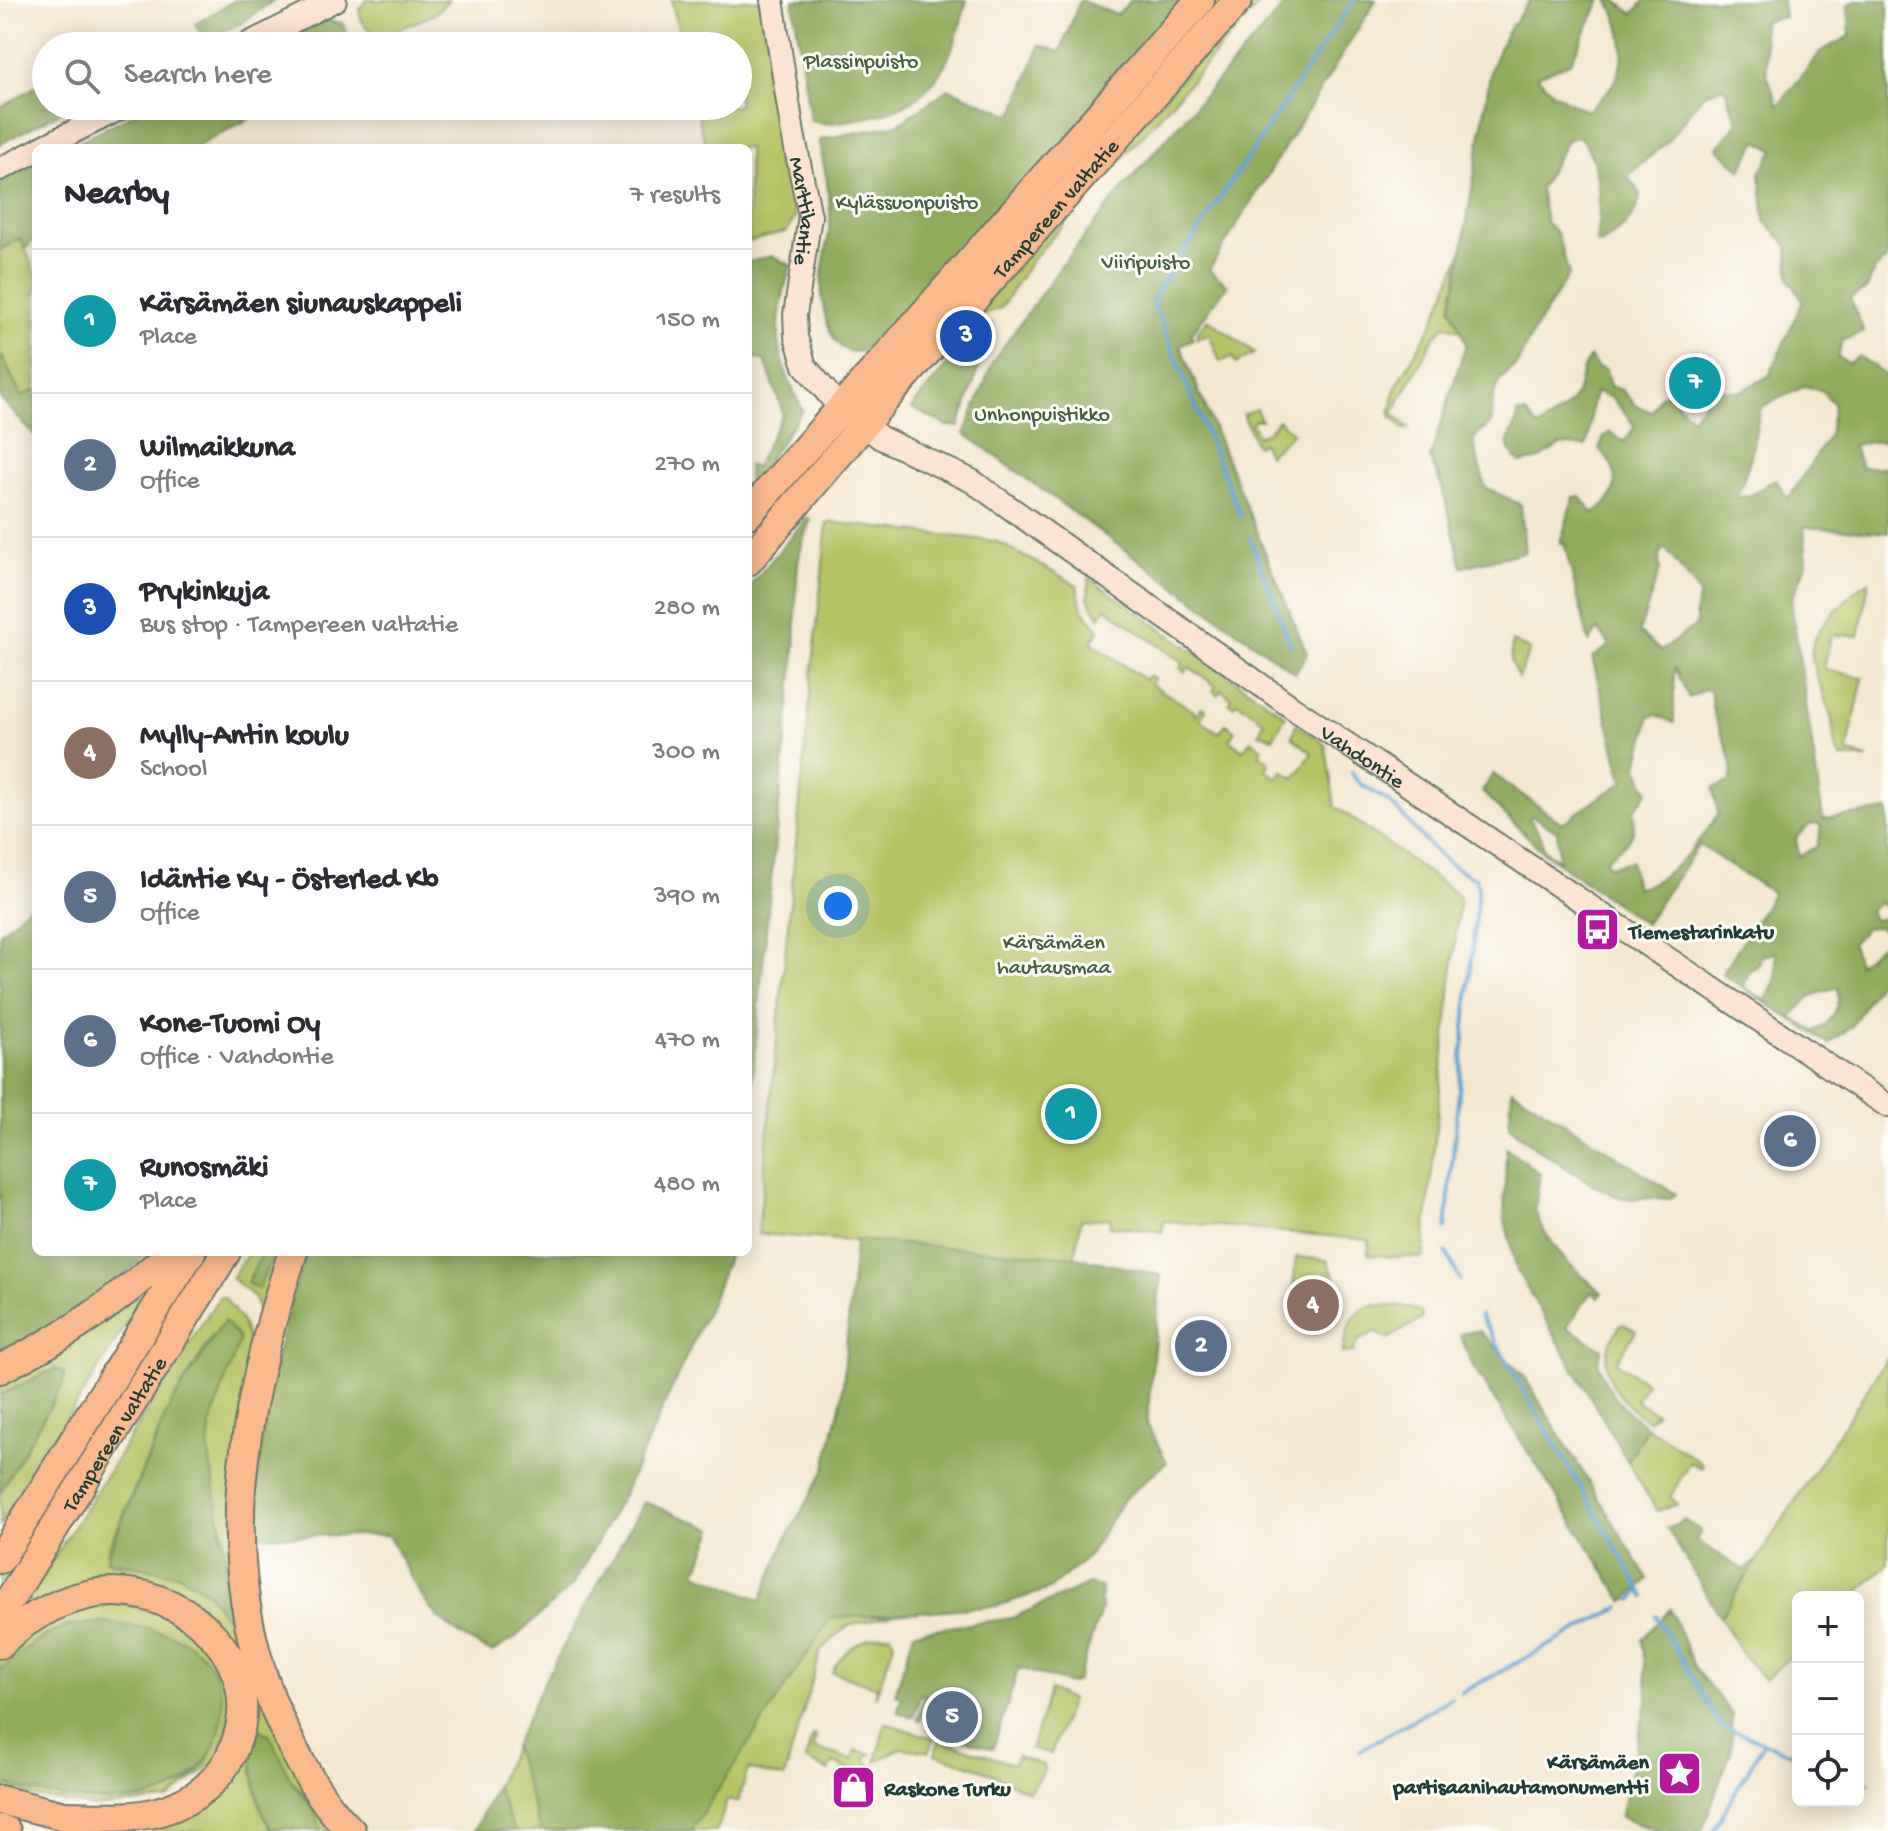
<!DOCTYPE html>
<html lang="en">
<head>
<meta charset="utf-8">
<style>
  :root { --surface:#fff; --page:#f7f7f7; --text:#2b2b33; --muted:#7c7c81; --line:#e1e1e2; --accent:#b5179e }
  body { margin:0; font-family:"Gochi Hand",sans-serif; background:var(--page); color:var(--text) }
  .controls { position:absolute; right:24px; bottom:24px; display:grid; overflow:hidden; border-radius:12px; box-shadow:0 4px 20px #0003 }
  .controls button { width:72px; height:72px; display:grid; place-items:center; padding:0; border:0; border-bottom:2px solid var(--line); background:var(--surface); color:var(--text); font:40px sans-serif }
  .you { position:absolute; left:838px; top:906px; width:28px; height:28px; margin:-20px; border:6px solid #fff; border-radius:50%; background:#1a73e8; box-shadow:0 0 0 12px #1a73e833 }
  .badge { display:grid; place-items:center; width:52px; height:52px; border-radius:50%; background:var(--accent); color:#fff; font-size:26px; font-weight:700 }
  .pin { position:absolute; translate:-50% -50%; border:4px solid #fff; box-shadow:0 2px 8px #0006 }
  .list { margin:0; padding:0; list-style:none }
  h2 { display:flex; justify-content:space-between; align-items:center; height:104px; margin:0; padding:0 32px; font-size:34px }
  h2 small { font-size:26px; font-weight:400; color:var(--muted) }
  .list li { display:grid; grid-template-columns:52px 1fr auto; gap:24px; align-items:center; box-sizing:border-box; height:144px; padding:0 32px; border-top:2px solid var(--line) }
  .list b { display:block; font-size:30px; white-space:nowrap }
  .list p { margin:0; font-size:26px; white-space:nowrap; color:var(--muted) }
  .list em { font-size:26px; font-style:normal; color:var(--muted) }
  .icon { flex:none; width:44px; height:44px; fill:none; stroke:currentColor; stroke-width:2; stroke-linecap:round; stroke-linejoin:round }
  .map { position:relative; flex:none; width:1888px; height:1831px; overflow:hidden }
  .search { position:absolute; background:var(--surface); box-shadow:0 4px 20px #0003; left:32px; top:32px; width:720px; height:88px; display:flex; align-items:center; gap:20px; box-sizing:border-box; padding:0 28px; border-radius:44px; color:var(--muted); font-size:30px }
  .panel { position:absolute; background:var(--surface); box-shadow:0 4px 20px #0003; left:32px; top:144px; width:720px; height:1112px; border-radius:12px }
  .map>svg:first-child { display:block }
  .green { fill:#b6c466; stroke:#6a804d; stroke-width:2; fill-rule:evenodd }
  .forest { fill:#90aa5b; stroke:#587448; stroke-width:2; fill-rule:evenodd }
  .lines { fill:none; stroke-linecap:round; stroke-linejoin:round }
  .stream { stroke:#5ea0d2; stroke-width:4 }
  .secondary-casing { stroke:#6a796b; stroke-width:26 }
  .highway-casing { stroke:#6a796b; stroke-width:32 }
  .secondary { stroke:#fde3d1; stroke-width:22 }
  .highway { stroke:#fbba8d; stroke-width:28 }
  .labels { text-anchor:middle; stroke-width:6; stroke-linejoin:round; paint-order:stroke }
  .park-label { font-size:22px; fill:#455f40; stroke:#fdfcf7 }
  .street-label { font-size:22px; fill:#1f3d34; stroke:#fdfcf7 }
  .poi-label { font-size:22px; font-weight:bold; fill:#1f3d34; stroke:#fdfcf7; text-anchor:start }
</style>
</head>
<body>
<div class="map">
<svg width="1888" height="1831" viewBox="0 0 1888 1831">
  <rect width="100%" height="100%" fill="#fdfcf7"/>
  <filter id="ink" filterUnits="userSpaceOnUse"><feTurbulence type="fractalNoise" baseFrequency=".0125" numOctaves="2"/><feDisplacementMap in="SourceGraphic" scale="16" xChannelSelector="R" yChannelSelector="G"/><feConvolveMatrix kernelMatrix="1 2 1 2 8 2 1 2 1" color-interpolation-filters="sRGB"/></filter>
  <filter id="wash" filterUnits="userSpaceOnUse"><feTurbulence type="fractalNoise" baseFrequency=".006" numOctaves="4" result="noise"/><feDisplacementMap in="SourceGraphic" scale="32" xChannelSelector="R" yChannelSelector="G"/><feGaussianBlur stdDeviation="1.8" result="paint"/><feColorMatrix in="noise" values="0 0 0 0 0 0 0 0 0 0 0 0 0 0 0 0 0 1.4 0 .05"/><feComposite in="paint" operator="in"/></filter>
  <g filter="url(#wash)">
    <rect width="100%" height="100%" fill="#f4e8d0"/>
    <path class="green" d="M 367,0 L 448,0 L 435,14 L 384,36 C 370,32 358,24 360,8 Z
      M 671,0 L 761,0 L 789,157 L 783,159 L 795,218 L 786,232 L 748,242 L 748,148 L 706,148 L 696,106 L 738,106 L 738,46 L 682,46 Z
      M 1250,0 L 1263,0 L 1032,260 L 1001,308 L 977,317 L 990,297 Z
      M 21,238 L 36,276 L 36,390 L 22,397 L 0,353 L 0,250 Z
      M 1462,252 L 1451,307 L 1461,331 L 1446,325 L 1435,336 L 1393,413 L 1409,428 L 1403,429 L 1390,414 L 1395,388 L 1432,325 Z
      M 1208,319 L 1255,353 L 1236,364 L 1232,357 L 1220,362 L 1209,334 L 1197,339 L 1196,335 Z
      M 1256,409 L 1261,420 L 1254,420 L 1252,424 L 1258,436 L 1268,432 L 1278,420 L 1293,433 L 1268,455 L 1263,443 L 1256,446 L 1243,414 Z
      M 827,522 L 996,541 L 1077,585 L 1082,609 L 1099,630 L 1091,642 L 1145,680 L 1149,675 L 1154,679 L 1151,684 L 1194,711 L 1195,716 L 1202,707 L 1206,710 L 1200,719 L 1219,733 L 1226,724 L 1235,731 L 1229,739 L 1243,750 L 1251,740 L 1262,748 L 1260,755 L 1270,762 L 1266,770 L 1277,778 L 1283,771 L 1295,778 L 1312,753 L 1292,737 L 1296,724 L 1325,744 L 1335,806 L 1460,896 L 1423,1258 L 1368,1255 L 1369,1240 L 1164,1221 L 1162,1232 L 1110,1226 L 1110,1218 L 1081,1220 L 1075,1257 L 758,1234 Z
      M 1089,578 L 1286,716 L 1273,738 L 1259,733 L 1264,721 L 1237,702 L 1233,706 L 1229,703 L 1232,698 L 1221,690 L 1218,695 L 1213,691 L 1216,686 L 1189,667 L 1185,672 L 1180,668 L 1183,663 L 1106,608 L 1100,617 L 1088,599 Z
      M 1869,582 L 1859,636 L 1831,635 L 1824,669 L 1863,678 L 1847,752 L 1868,758 L 1841,758 C 1832,749 1835,730 1831,717 C 1816,663 1792,652 1841,605 C 1849,597 1859,585 1869,582 Z
      M 1512,641 L 1530,650 L 1518,678 L 1511,662 Z
      M 249,1252 L 288,1252 L 260,1316 L 254,1297 L 231,1278 Z
      M 1296,1257 L 1327,1260 L 1341,1292 L 1293,1288 Z
      M 178,1292 L 185,1298 L 0,1595 L 0,1576 L 102,1407 Z
      M 141,1294 L 139,1304 L 0,1526 L 0,1492 L 65,1377 L 46,1372 L 0,1395 L 0,1377 Z
      M 219,1297 L 224,1297 L 242,1322 L 252,1352 L 236,1588 L 343,1831 L 321,1831 L 310,1800 L 291,1780 L 268,1733 L 256,1736 C 252,1767 253,1805 273,1831 L 159,1831 L 130,1824 L 208,1798 L 250,1690 L 149,1590 L 12,1624 ZM 212,1336 L 220,1397 L 210,1425 L 208,1447 L 211,1484 L 223,1532 L 225,1617 L 207,1592 L 180,1575 L 152,1567 L 111,1564 L 107,1552 L 169,1408 Z
      M 1376,1305 L 1408,1307 L 1421,1312 L 1422,1319 L 1387,1339 L 1375,1332 L 1358,1341 L 1353,1352 L 1343,1353 C 1345,1332 1351,1308 1376,1305 Z
      M 1625,1324 L 1636,1331 L 1616,1362 L 1647,1383 L 1636,1400 L 1656,1413 L 1648,1421 C 1628,1409 1602,1380 1607,1354 C 1608,1344 1615,1334 1620,1325 Z
      M 1888,1357 L 1888,1564 L 1853,1597 L 1798,1597 L 1798,1649 L 1765,1680 L 1743,1656 L 1720,1617 Z
      M 1647,1427 L 1703,1464 L 1702,1468 L 1690,1462 L 1670,1497 L 1678,1504 L 1657,1511 L 1628,1462 Z
      M 115,1602 L 187,1621 L 235,1689 L 220,1758 L 168,1800 L 95,1807 L 0,1791 L 0,1784 C 43,1795 84,1800 128,1795 C 142,1794 159,1795 171,1790 C 210,1776 221,1736 222,1699 L 109,1623 L 64,1626 L 46,1634 L 0,1670 L 0,1656 L 43,1621 Z
      M 893,1615 L 848,1626 L 821,1650 L 784,1778 L 748,1769 L 738,1802 L 727,1800 L 717,1831 L 691,1831 L 830,1618 Z
      M 891,1634 L 894,1644 L 875,1698 L 877,1687 L 832,1672 C 844,1647 864,1636 891,1634 Z
      M 1050,1690 L 1071,1700 L 1051,1754 L 1031,1749 Z
      M 885,1723 L 934,1738 L 929,1752 L 901,1748 L 876,1762 Z
      M 813,1735 L 816,1737 L 814,1748 L 853,1760 L 856,1750 L 871,1754 L 865,1758 L 872,1767 L 867,1777 L 833,1763 L 829,1771 L 805,1760 Z
      M 939,1740 L 1014,1764 L 1017,1756 L 1043,1765 L 1044,1770 L 1029,1792 L 981,1769 L 935,1754 Z
      M 514,1747 L 541,1831 L 514,1831 L 496,1786 Z"/>
    <path class="forest" d="M 235,0 L 274,0 L 242,23 L 189,46 L 180,46 L 201,34 L 195,24 Z
      M 793,0 L 967,0 C 950,67 934,107 859,119 C 843,121 825,127 810,120 Z
      M 1080,0 L 1117,15 L 1131,0 L 1191,0 L 964,252 L 861,351 C 827,359 820,300 822,275 C 824,254 831,235 830,214 C 830,189 823,164 819,140 L 898,124 L 949,89 L 1013,115 L 1040,45 L 1060,52 Z
      M 1289,0 L 1376,0 L 1209,270 L 1228,285 L 1191,334 L 1193,339 L 1180,345 L 1307,654 L 1295,673 L 965,434 L 993,361 L 1059,269 L 1123,188 Z
      M 1530,0 L 1601,0 L 1570,63 L 1537,76 L 1553,93 L 1586,111 C 1628,81 1632,43 1608,0 L 1616,0 L 1633,14 L 1645,0 L 1782,0 L 1784,17 L 1763,21 L 1767,73 L 1778,106 L 1821,51 L 1850,36 L 1848,6 L 1855,0 L 1888,0 L 1888,258 L 1874,270 L 1867,289 L 1850,298 L 1864,332 L 1842,341 L 1838,357 L 1848,363 L 1859,356 L 1888,377 L 1888,440 L 1853,445 L 1861,467 L 1888,467 L 1888,533 L 1804,527 L 1807,563 L 1791,601 L 1823,819 L 1888,810 L 1888,910 L 1880,902 L 1869,911 L 1873,920 L 1888,918 L 1888,934 L 1878,927 L 1866,928 L 1852,944 L 1858,964 L 1888,939 L 1888,967 L 1852,1026 L 1829,1044 L 1722,974 L 1773,893 L 1699,845 L 1645,924 L 1543,852 L 1482,792 L 1493,774 L 1562,823 L 1623,782 L 1592,658 L 1610,645 L 1598,630 L 1589,642 L 1564,543 L 1560,543 L 1574,497 L 1580,496 L 1593,513 C 1622,497 1621,470 1599,449 L 1604,437 L 1610,432 L 1624,442 L 1635,426 L 1612,398 L 1596,392 C 1588,406 1593,429 1586,446 L 1561,445 L 1539,459 L 1521,463 C 1492,440 1518,437 1518,413 L 1526,413 L 1538,427 C 1553,417 1574,406 1579,387 C 1582,374 1581,368 1590,357 L 1597,367 L 1606,370 L 1610,386 L 1622,390 L 1637,406 L 1652,412 L 1660,396 L 1667,393 L 1692,418 L 1715,389 L 1739,392 L 1769,376 L 1803,300 L 1789,280 L 1788,246 L 1765,222 L 1760,172 L 1774,150 L 1757,141 L 1741,170 L 1717,148 L 1738,123 L 1724,87 L 1703,95 L 1667,142 L 1630,174 L 1628,178 L 1640,192 C 1639,216 1620,233 1600,244 L 1596,243 C 1600,209 1603,164 1580,137 L 1568,139 L 1540,189 L 1546,222 L 1557,233 L 1569,274 C 1552,302 1532,331 1519,361 C 1515,369 1506,373 1501,379 C 1491,392 1493,408 1492,422 L 1473,440 L 1485,487 L 1521,505 L 1525,552 L 1462,567 L 1442,487 L 1430,458 L 1466,344 L 1451,307 L 1458,277 L 1491,68 L 1505,35 ZM 1805,386 L 1822,391 L 1834,404 L 1829,435 L 1788,499 L 1775,479 L 1753,494 L 1737,498 L 1750,460 L 1761,407 ZM 1665,548 L 1700,594 L 1695,613 L 1697,624 L 1661,651 L 1639,632 L 1660,570 L 1659,556 ZM 1674,667 L 1689,698 L 1706,689 L 1711,692 C 1708,723 1739,751 1730,782 L 1713,788 L 1718,814 C 1699,843 1670,880 1636,889 L 1631,861 L 1609,866 L 1606,860 C 1627,839 1636,845 1634,810 L 1648,792 L 1638,766 L 1650,716 L 1657,715 L 1674,723 ZM 1532,816 L 1557,831 L 1559,860 L 1544,850 L 1541,836 L 1529,818 ZM 1817,824 L 1821,827 L 1817,846 L 1799,856 L 1796,838 L 1809,825 ZM 1776,953 L 1776,978 L 1766,1001 L 1744,987 L 1749,971 L 1758,966 L 1762,956 ZM 1838,987 C 1840,1007 1833,1023 1814,1031 L 1791,1017 L 1811,996 Z
      M 325,20 L 342,23 L 354,46 L 273,46 Z
      M 46,80 L 46,106 L 72,106 L 0,144 L 0,108 Z
      M 149,106 L 273,106 L 194,148 L 66,148 Z
      M 36,163 L 36,238 L 25,249 L 20,238 L 0,250 L 0,181 Z
      M 772,256 L 791,265 C 773,325 773,355 803,410 L 748,489 L 748,465 L 755,467 L 783,414 L 765,361 L 748,356 L 748,262 Z
      M 986,323 L 993,325 L 959,427 L 947,426 L 911,408 L 976,330 Z
      M 0,353 L 21,396 L 36,390 L 36,437 L 0,398 Z
      M 808,517 L 811,520 C 789,562 799,618 794,664 C 777,824 759,984 748,1145 L 748,588 Z
      M 36,900 L 36,1252 L 148,1252 C 105,1297 58,1328 0,1350 L 0,933 Z
      M 1512,1089 L 1676,1194 L 1669,1199 C 1653,1196 1634,1202 1619,1197 C 1599,1191 1524,1142 1509,1126 Z
      M 1506,1147 L 1540,1174 L 1535,1210 L 1542,1228 L 1564,1259 L 1602,1293 L 1599,1297 L 1591,1292 L 1567,1327 L 1602,1349 L 1598,1362 C 1605,1389 1624,1412 1647,1427 L 1628,1462 L 1517,1271 L 1504,1216 Z
      M 855,1240 L 1075,1257 L 1161,1275 L 1147,1424 L 1167,1462 L 1123,1500 L 1088,1557 L 1049,1589 L 997,1606 L 830,1619 L 691,1831 L 541,1831 L 514,1747 L 544,1681 L 644,1502 L 714,1529 L 696,1573 L 761,1600 L 787,1537 L 824,1471 L 842,1397 Z
      M 263,1252 L 275,1252 L 258,1289 L 247,1283 Z
      M 307,1252 L 730,1252 L 710,1305 L 626,1489 L 574,1584 L 515,1638 L 492,1652 C 426,1622 421,1595 388,1535 L 255,1536 C 255,1442 275,1341 307,1252 Z
      M 224,1321 L 240,1339 L 210,1425 L 208,1447 L 234,1611 L 225,1617 L 207,1592 L 180,1575 L 106,1560 L 169,1408 Z
      M 1479,1330 L 1524,1376 L 1648,1579 L 1624,1602 L 1471,1363 L 1460,1334 Z
      M 55,1369 L 64,1372 L 63,1384 L 0,1492 L 0,1395 Z
      M 1684,1520 L 1701,1531 L 1696,1540 L 1744,1570 L 1758,1559 L 1720,1617 L 1667,1528 Z
      M 1089,1584 L 1101,1587 L 1101,1610 L 1077,1681 L 1070,1684 L 1019,1668 L 993,1749 L 962,1739 L 958,1734 L 956,1738 L 941,1733 L 942,1729 L 938,1732 L 927,1729 L 929,1723 L 975,1738 L 983,1714 L 929,1697 L 921,1720 L 917,1719 L 925,1695 L 921,1694 L 913,1717 L 897,1712 L 902,1697 L 895,1694 L 914,1632 L 1012,1618 Z
      M 1670,1609 L 1695,1669 L 1732,1714 L 1731,1751 L 1702,1831 L 1657,1831 L 1620,1817 L 1648,1697 L 1642,1639 Z
      M 88,1623 C 121,1623 164,1626 193,1647 C 247,1687 222,1774 162,1794 C 113,1810 49,1796 0,1784 L 0,1670 C 27,1645 51,1628 88,1623 Z
      M 260,1729 C 277,1738 280,1761 289,1777 C 301,1798 317,1803 321,1831 L 270,1828 C 257,1801 244,1757 260,1729 Z
      M 496,1786 L 514,1831 L 474,1831 Z"/>
    <g class="lines">
      <path class="stream" d="M 1241,517 L 1152,299 L 1354,0
        M 1250,538 L 1291,645
        M 1352,772 C 1357,787 1378,792 1390,803 C 1420,831 1435,862 1476,878 L 1478,889 L 1446,1229
        M 1446,1252 L 1460,1280
        M 1480,1315 L 1645,1597
        M 1632,1600 L 1640,1591
        M 1656,1616 L 1721,1726 L 1798,1756
        M 1461,1693 L 1620,1607
        M 1359,1751 L 1451,1698
        M 1858,1778 L 1869,1783
        M 1713,1831 L 1764,1743"/>
    </g>
  </g>
  <g filter="url(#ink)">
    <g class="lines">
      <defs>
        <g id="secondary">
          <path id="s1" d="M 772,0 L 793,134 L 810,216 L 795,315 L 796,337 L 805,366 L 840,408 L 881,438 L 972,481 L 1296,710 L 1888,1106"/>
          <path d="M 244,46 L 335,0"/>
          <path d="M 41,148 L 125,106"/>
          <path d="M 0,169 L 36,151"/>
        </g>
        <g id="highway">
          <path d="M 748,514 L 1200,0"/>
          <path id="s2" d="M 748,561 L 888,396 L 1238,0"/>
          <path d="M 293,1252 C 241,1409 210,1569 282,1725 C 299,1763 321,1802 351,1831"/>
          <path d="M 0,1369 C 68,1335 115,1304 171,1252"/>
          <path d="M 0,1559 L 191,1252"/>
          <path id="s3" d="M 0,1615 L 226,1252"/>
          <path d="M 0,1644 C 28,1615 73,1592 114,1592 C 193,1592 266,1666 235,1745 C 223,1779 195,1801 161,1811 C 130,1820 96,1816 64,1816"/>
          <path d="M 0,1800 L 81,1820"/>
          <path d="M 0,1829 L 6,1831"/>
        </g>
      </defs>
      <use href="#secondary" class="secondary-casing"/>
      <use href="#highway" class="highway-casing"/>
      <use href="#secondary" class="secondary"/>
      <use href="#highway" class="highway"/>
    </g>
  </g>
  <defs>
    <symbol id="bus-square" viewBox="-11 -11 22 22"><rect x="-9" y="-9" width="18" height="18" rx="4" fill="#b5179e" stroke="#fdfcf7"/><path d="M-5-6H5V4H4V6H2V4H-2V6H-4V4H-5ZM-3.5-4V0h7V-4ZM-3.5 1.2v1.5H-2V1.2ZM2 1.2v1.5H3.5V1.2Z" fill="#fff"/></symbol>
    <symbol id="sight-square" viewBox="-11 -11 22 22"><rect x="-9" y="-9" width="18" height="18" rx="4" fill="#b5179e" stroke="#fdfcf7"/><path d="M0-6L1.8-2.2L6-1.7L2.9 1.2L3.7 5.4L0 3.3L-3.7 5.4L-2.9 1.2L-6-1.7L-1.8-2.2Z" fill="#fff"/></symbol>
    <symbol id="shop-square" viewBox="-11 -11 22 22"><rect x="-9" y="-9" width="18" height="18" rx="4" fill="#b5179e" stroke="#fdfcf7"/><path d="M-5-2.5h2.3a2.7 3.5 0 0 1 5.4 0H5L5.5 6h-11ZM-1.5-2.5h3a1.5 2.3 0 0 0-3 0Z" fill="#fff"/></symbol>
  </defs>
  <g fill-rule="evenodd">
    <use href="#bus-square" x="1572" y="904" width="51" height="51"/>
    <use href="#sight-square" x="1654" y="1748" width="51" height="51"/>
    <use href="#shop-square" x="828" y="1762" width="51" height="51"/>
  </g>
  <g class="labels">
    <g class="park-label">
      <text x="861" y="67">Plassinpuisto</text>
      <text x="907" y="208">Kylässuonpuisto</text>
      <text x="1146" y="268">Viiripuisto</text>
      <text x="1042" y="420">Unhonpuistikko</text>
      <text x="1054" y="948">Kärsämäen<tspan x="1054" dy="25">hautausmaa</tspan></text>
    </g>
    <g class="street-label">
      <text dy="8" stroke="none"><textPath href="#s2" startOffset="468">Tampereen valtatie</textPath></text>
      <text dy="8" stroke="none"><textPath href="#s1" startOffset="214">Marttilantie</textPath></text>
      <text dy="8" stroke="none"><textPath href="#s1" startOffset="1056">Vahdontie</textPath></text>
      <text dy="8" stroke="none"><textPath href="#s3" startOffset="214">Tampereen valtatie</textPath></text>
    </g>
    <g class="poi-label">
      <text x="1629" y="938">Tiemestarinkatu</text>
      <text x="1649" y="1768" text-anchor="end">Kärsämäen<tspan x="1649" dy="25">partisaanihautamonumentti</tspan></text>
      <text x="884" y="1795">Raskone Turku</text>
    </g>
  </g>
</svg>
<div class="controls">
<button>+</button>
<button>−</button>
<button><svg class="icon" aria-label="locate" viewBox="0 0 24 24"><circle cx="12" cy="12" r="6"/><path d="M12 2v4M12 18v4M2 12h4M18 12h4"/></svg></button>
</div>
<div class="you"></div>
<div class="pin badge" style="left:1071px;top:1114px;background:#0f9aa8">1</div>
<div class="pin badge" style="left:1201px;top:1346px;background:#5c6f8a">2</div>
<div class="pin badge" style="left:966px;top:336px;background:#1a4fb4">3</div>
<div class="pin badge" style="left:1313px;top:1305px;background:#8d6e63">4</div>
<div class="pin badge" style="left:952px;top:1717px;background:#5c6f8a">5</div>
<div class="pin badge" style="left:1790px;top:1141px;background:#5c6f8a">6</div>
<div class="pin badge" style="left:1695px;top:383px;background:#0f9aa8">7</div>
<div class="search"><svg class="icon" aria-label="search" viewBox="0 0 24 24"><circle cx="10" cy="10" r="6"/><path d="M15 15l6 6"/></svg>Search here</div>
<section class="panel">
<h2>Nearby<small>7 results</small></h2>
<ul class="list">
<li><span class="badge" style="background:#0f9aa8">1</span><div><b>Kärsämäen siunauskappeli</b><p>Place</p></div><em>150 m</em></li>
<li><span class="badge" style="background:#5c6f8a">2</span><div><b>Wilmaikkuna</b><p>Office</p></div><em>270 m</em></li>
<li><span class="badge" style="background:#1a4fb4">3</span><div><b>Prykinkuja</b><p>Bus stop · Tampereen valtatie</p></div><em>280 m</em></li>
<li><span class="badge" style="background:#8d6e63">4</span><div><b>Mylly-Antin koulu</b><p>School</p></div><em>300 m</em></li>
<li><span class="badge" style="background:#5c6f8a">5</span><div><b>Idäntie Ky - Österled Kb</b><p>Office</p></div><em>390 m</em></li>
<li><span class="badge" style="background:#5c6f8a">6</span><div><b>Kone-Tuomi Oy</b><p>Office · Vahdontie</p></div><em>470 m</em></li>
<li><span class="badge" style="background:#0f9aa8">7</span><div><b>Runosmäki</b><p>Place</p></div><em>480 m</em></li>
</ul>
</section>
</div>
</body>
</html>
